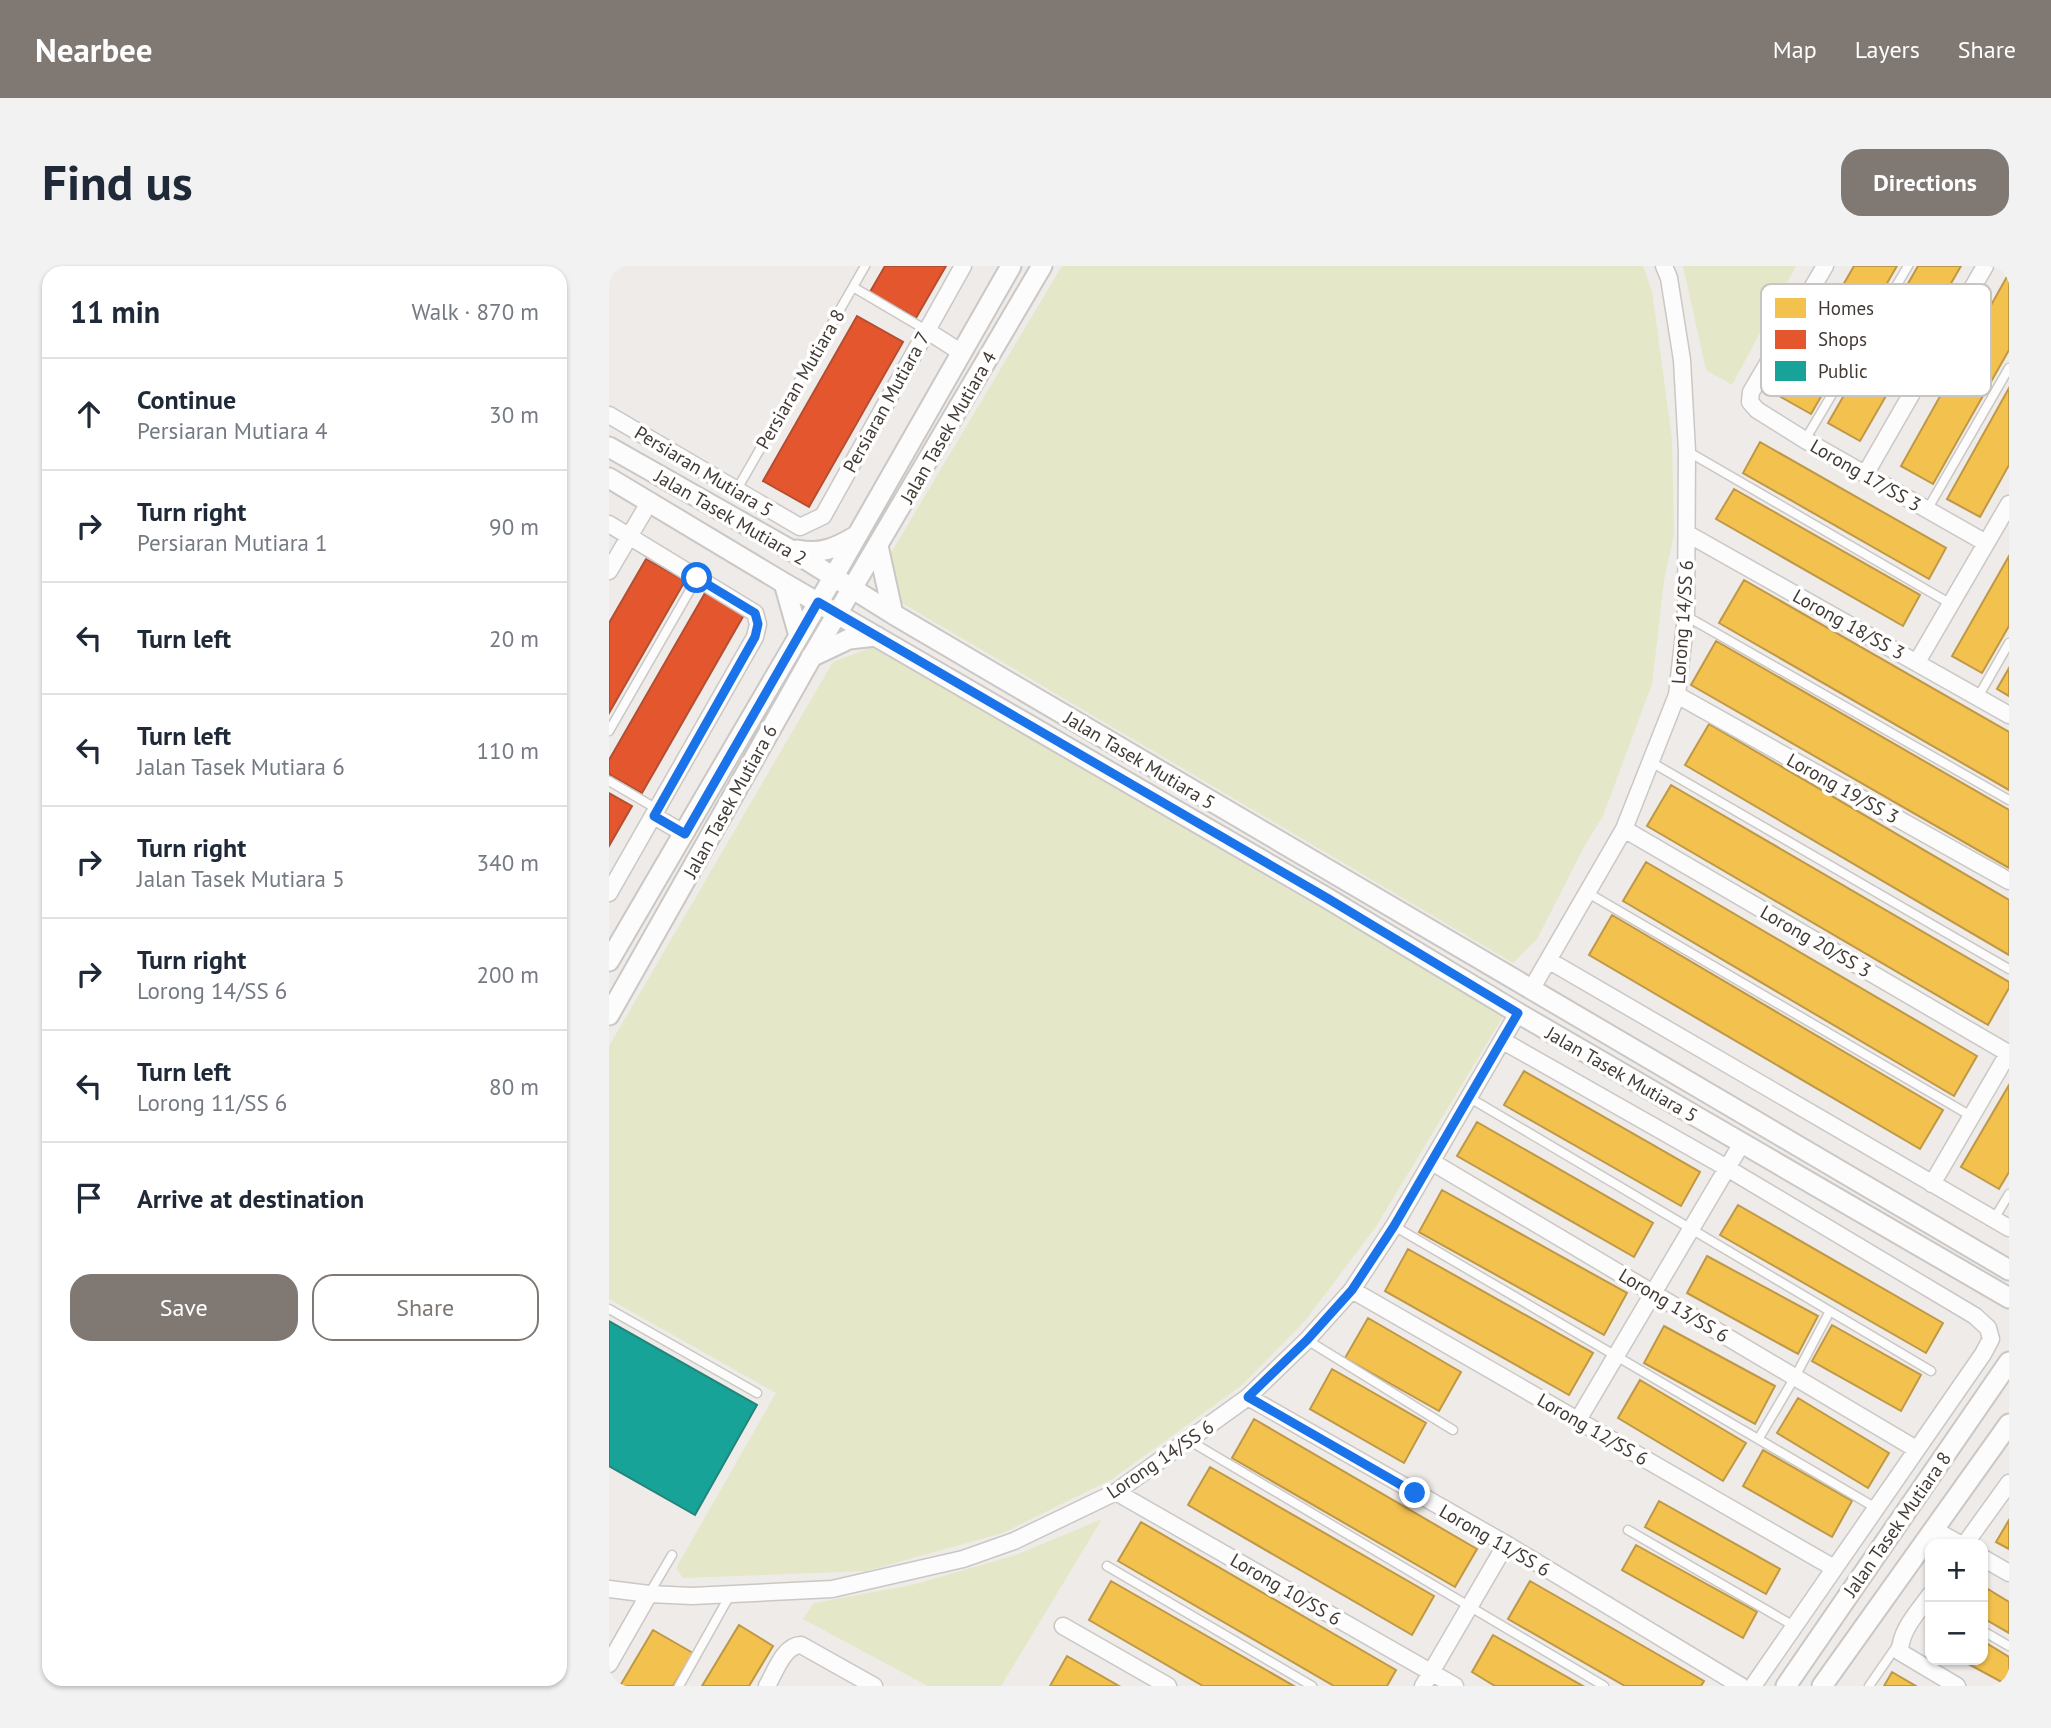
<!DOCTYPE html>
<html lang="en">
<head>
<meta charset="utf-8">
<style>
  :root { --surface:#fff; --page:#f2f2f3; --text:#1f2937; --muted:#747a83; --line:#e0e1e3; --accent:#807873 }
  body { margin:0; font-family:"PT Sans",sans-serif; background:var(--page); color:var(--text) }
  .controls { position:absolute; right:21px; bottom:21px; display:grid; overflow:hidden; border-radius:14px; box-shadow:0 2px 5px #0004 }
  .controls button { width:63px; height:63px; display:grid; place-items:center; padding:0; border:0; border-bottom:2px solid var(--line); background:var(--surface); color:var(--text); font:35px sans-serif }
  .stop { position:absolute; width:21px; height:21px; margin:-16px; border:5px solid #1a73e8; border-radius:50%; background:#fff }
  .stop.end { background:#1a73e8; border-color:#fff; box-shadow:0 2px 7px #0008 }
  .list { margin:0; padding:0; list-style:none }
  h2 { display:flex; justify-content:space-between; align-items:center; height:91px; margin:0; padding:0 28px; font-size:30px }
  h2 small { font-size:23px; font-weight:400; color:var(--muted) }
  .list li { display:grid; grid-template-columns:46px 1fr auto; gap:21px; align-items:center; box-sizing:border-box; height:112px; padding:0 28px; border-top:2px solid var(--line) }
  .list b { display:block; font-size:26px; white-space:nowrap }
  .list p { margin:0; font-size:23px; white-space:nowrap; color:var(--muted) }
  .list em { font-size:23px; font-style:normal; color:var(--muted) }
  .actions { display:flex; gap:14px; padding:21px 28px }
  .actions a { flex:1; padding:16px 0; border:2px solid var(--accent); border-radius:21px; text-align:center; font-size:24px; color:var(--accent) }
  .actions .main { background:var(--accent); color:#fff }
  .icon { flex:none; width:38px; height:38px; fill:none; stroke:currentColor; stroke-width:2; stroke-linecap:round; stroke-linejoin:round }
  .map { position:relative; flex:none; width:1400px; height:1420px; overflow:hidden; border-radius:21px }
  header { display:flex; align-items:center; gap:42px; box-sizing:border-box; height:98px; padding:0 35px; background:var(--accent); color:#fff }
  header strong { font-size:33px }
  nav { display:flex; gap:38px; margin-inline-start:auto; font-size:24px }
  .intro { display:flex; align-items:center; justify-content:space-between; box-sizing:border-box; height:168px; padding:0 42px }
  h1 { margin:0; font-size:49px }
  .button { padding:18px 32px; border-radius:21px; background:var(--accent); color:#fff; font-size:24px; font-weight:700 }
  main { display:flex; gap:42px; padding:0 42px }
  aside { flex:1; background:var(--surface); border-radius:21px; box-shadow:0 2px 5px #0004 }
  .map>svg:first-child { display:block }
  .green { fill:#e4e8c8 }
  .homes { fill:#f2c14e; stroke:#be9846; stroke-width:2 }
  .shops { fill:#e4572e; stroke:#b44e30; stroke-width:2 }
  .public { fill:#17a398; stroke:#24847a; stroke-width:2 }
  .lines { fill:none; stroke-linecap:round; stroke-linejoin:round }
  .service-casing { stroke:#cbc7c4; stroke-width:11 }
  .minor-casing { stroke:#cbc7c4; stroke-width:19 }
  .tertiary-casing { stroke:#cbc7c4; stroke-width:23 }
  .service { stroke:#fcfcfc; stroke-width:8 }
  .minor { stroke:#fcfcfc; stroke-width:16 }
  .tertiary { stroke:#fcfcfc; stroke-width:19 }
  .route { stroke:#1a73e8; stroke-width:9 }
  .labels { text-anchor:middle; stroke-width:7; stroke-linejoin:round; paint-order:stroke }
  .street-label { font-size:19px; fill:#443a34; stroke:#fff }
  .key { fill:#fff; stroke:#c7c4c2; stroke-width:2 }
  .key-label { font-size:19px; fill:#443a34 }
</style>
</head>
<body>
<header>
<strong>Nearbee</strong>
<nav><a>Map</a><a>Layers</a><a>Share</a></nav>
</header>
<div class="intro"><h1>Find us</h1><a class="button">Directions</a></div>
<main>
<aside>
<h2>11 min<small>Walk · 870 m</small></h2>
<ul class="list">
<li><svg class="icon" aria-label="ahead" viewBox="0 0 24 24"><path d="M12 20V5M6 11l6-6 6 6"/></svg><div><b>Continue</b><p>Persiaran Mutiara 4</p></div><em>30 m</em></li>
<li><svg class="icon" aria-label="right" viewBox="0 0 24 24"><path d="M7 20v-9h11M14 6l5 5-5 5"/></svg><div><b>Turn right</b><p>Persiaran Mutiara 1</p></div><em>90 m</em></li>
<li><svg class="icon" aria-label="left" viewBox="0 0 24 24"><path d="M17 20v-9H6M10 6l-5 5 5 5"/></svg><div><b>Turn left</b></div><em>20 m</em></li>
<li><svg class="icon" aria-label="left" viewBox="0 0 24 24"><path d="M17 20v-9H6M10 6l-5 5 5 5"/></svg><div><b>Turn left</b><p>Jalan Tasek Mutiara 6</p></div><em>110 m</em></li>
<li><svg class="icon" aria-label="right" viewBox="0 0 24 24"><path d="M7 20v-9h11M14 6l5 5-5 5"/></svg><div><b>Turn right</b><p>Jalan Tasek Mutiara 5</p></div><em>340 m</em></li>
<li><svg class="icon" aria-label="right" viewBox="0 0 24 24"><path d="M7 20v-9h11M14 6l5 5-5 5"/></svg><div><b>Turn right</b><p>Lorong 14/SS 6</p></div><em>200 m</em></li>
<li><svg class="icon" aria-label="left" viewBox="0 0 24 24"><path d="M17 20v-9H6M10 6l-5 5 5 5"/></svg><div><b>Turn left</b><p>Lorong 11/SS 6</p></div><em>80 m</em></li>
<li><svg class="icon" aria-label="arrive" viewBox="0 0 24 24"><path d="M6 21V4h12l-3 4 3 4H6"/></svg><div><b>Arrive at destination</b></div></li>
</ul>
<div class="actions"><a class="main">Save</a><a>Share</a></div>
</aside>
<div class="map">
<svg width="1400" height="1420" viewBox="0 0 1400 1420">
  <rect width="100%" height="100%" fill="#eeebe8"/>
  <path class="green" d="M 453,0 L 1034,0 L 1043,25 L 1063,173 L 1065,268 L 1055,315 L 1043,418 L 994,550 L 976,579 L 928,673 L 904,697 L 293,337 L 280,290 Z
    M 1074,0 L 1187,0 L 1123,119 L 1097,104 Z
    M 263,381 L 895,749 L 766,962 L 696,1055 L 632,1120 L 503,1213 L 394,1267 L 257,1305 L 74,1312 L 67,1302 L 167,1127 L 0,1033 L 0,780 L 224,396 Z
    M 493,1253 L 392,1420 L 319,1420 L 194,1353 L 205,1337 L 303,1319 L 407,1289 Z"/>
  <path class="homes" d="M 1245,0 L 1288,0 L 1202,148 L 1170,130 Z
    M 1309,0 L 1352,0 L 1251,175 L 1219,157 Z
    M 1400,7 L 1400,84 L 1324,218 L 1292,200 Z
    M 1400,122 L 1400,199 L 1371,251 L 1338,233 Z
    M 1151,176 L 1337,282 L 1320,313 L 1134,207 Z
    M 1125,223 L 1311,329 L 1294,360 L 1107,253 Z
    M 1400,290 L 1400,360 L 1373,407 L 1343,390 Z
    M 1135,314 L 1400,466 L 1400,524 L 1110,357 Z
    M 1107,375 L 1400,544 L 1400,602 L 1082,419 Z
    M 1400,402 L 1400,430 L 1388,423 Z
    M 1100,458 L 1400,634 L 1400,689 L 1076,499 Z
    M 1062,519 L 1400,716 L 1400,722 L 1379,759 L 1038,560 Z
    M 1037,596 L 1368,790 L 1345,830 L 1014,635 Z
    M 1003,649 L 1334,844 L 1311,883 L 980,689 Z
    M 915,805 L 1091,906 L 1072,940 L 895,839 Z
    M 1400,819 L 1400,906 L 1390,923 L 1352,901 Z
    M 868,856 L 1044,957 L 1025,991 L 848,890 Z
    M 833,924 L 1018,1027 L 995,1069 L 810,966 Z
    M 1129,939 L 1334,1057 L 1317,1087 L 1111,969 Z
    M 799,983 L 984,1087 L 960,1129 L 776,1025 Z
    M 1098,990 L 1209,1050 L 1189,1088 L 1078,1027 Z
    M 759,1052 L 852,1106 L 830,1145 L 736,1092 Z
    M 1223,1059 L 1312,1109 L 1292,1145 L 1203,1095 Z
    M 1055,1060 L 1166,1120 L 1146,1158 L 1035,1097 Z
    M 723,1103 L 817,1157 L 795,1197 L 701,1143 Z
    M 1031,1114 L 1137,1177 L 1114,1215 L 1009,1152 Z
    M 1189,1132 L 1280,1187 L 1259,1222 L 1168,1167 Z
    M 645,1153 L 868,1283 L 846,1321 L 623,1192 Z
    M 1154,1184 L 1243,1235 L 1223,1271 L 1134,1220 Z
    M 601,1201 L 825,1330 L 803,1369 L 579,1239 Z
    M 1050,1235 L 1171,1303 L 1157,1328 L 1036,1261 Z
    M 1400,1254 L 1400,1283 L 1387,1276 Z
    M 532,1256 L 787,1404 L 778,1420 L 725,1420 L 509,1295 Z
    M 1027,1279 L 1148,1346 L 1134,1372 L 1013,1304 Z
    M 502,1315 L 685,1420 L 594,1420 L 480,1354 Z
    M 921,1315 L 1095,1415 L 1092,1420 L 1016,1420 L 899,1353 Z
    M 1374,1320 L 1400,1336 L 1400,1367 L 1374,1352 Z
    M 130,1359 L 164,1380 L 140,1420 L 93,1420 Z
    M 44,1364 L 84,1387 L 64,1420 L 11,1420 Z
    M 884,1369 L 974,1420 L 886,1420 L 863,1406 Z
    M 1374,1375 L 1400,1391 L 1400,1420 L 1352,1394 L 1374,1394 Z
    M 458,1390 L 510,1420 L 441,1420 Z
    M 1283,1406 L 1307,1420 L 1275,1420 Z"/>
  <path class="shops" d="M 276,0 L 337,0 L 307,52 L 261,26 Z
    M 248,50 L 294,76 L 200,241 L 154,215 Z
    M 37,293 L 76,315 L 0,447 L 0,357 Z
    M 96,327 L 135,349 L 33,527 L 0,508 L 0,494 Z
    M 0,527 L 23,540 L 0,580 Z"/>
  <path class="public" d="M 0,1055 L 148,1139 L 86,1249 L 0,1200 Z"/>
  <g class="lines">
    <defs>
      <path id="service" d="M 244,21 L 317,64
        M 1196,174 L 1299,0
        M 1078,185 L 1342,338
        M 127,225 L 256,0
        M 1318,244 L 1400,102
        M 1077,350 L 1400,534
        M 1369,431 L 1400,377
        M 0,465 L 88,312
        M 1042,496 L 1400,703
        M 0,515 L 48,543
        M 979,627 L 1362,850
        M 861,832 L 1322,1105
        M 1385,953 L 1400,928
        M 785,960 L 1267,1242
        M 0,1043 L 148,1127
        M 698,1074 L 844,1164
        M 1150,1172 L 1186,1111 L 1221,1045
        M 581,1175 L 995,1420
        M 1019,1264 L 1185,1360
        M 498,1300 L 703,1420
        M 40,1328 L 63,1289
        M 1374,1365 L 1400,1380
        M 70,1420 L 121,1329
        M 1260,1420 L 1289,1378"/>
      <path id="minor" d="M 1216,0 L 1142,126 L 1141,136 L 1148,144 L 1196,174 L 1377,277
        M 317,64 L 353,87
        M 0,149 L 191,261 L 214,250 L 354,0
        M 1257,207 L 1376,0
        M 0,258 L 146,347 L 149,358 L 146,371 L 0,627
        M 1079,268 L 1400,449
        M 0,305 L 41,235
        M 1308,396 L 1400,238
        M 1068,429 L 1400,615
        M 45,550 L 76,568
        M 1015,563 L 1399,787
        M 939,694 L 1400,962
        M 923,722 L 1015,563 L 1068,429 L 1077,350 L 1078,185 L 1073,94 L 1060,12 L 1055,0
        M 894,775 L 1118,902 L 1366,1050 L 1379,1062 L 1382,1073 L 1374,1088 L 1144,1420
        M 823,896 L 1307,1183
        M 1323,918 L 1400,786
        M 743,1024 L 1225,1302
        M 639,1131 L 897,1278 L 1132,1420
        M 969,1154 L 1133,877
        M 507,1226 L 846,1420
        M 1324,1263 L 1351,1278
        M 1356,1278 L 1400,1217
        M 1374,1292 L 1400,1307
        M 0,1323 L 40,1328 L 83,1330 L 223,1323 L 354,1293 L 405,1275 L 507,1226 L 639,1131 L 698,1074 L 743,1024 L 785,960 L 909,747
        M 1321,1329 C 1309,1346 1291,1364 1291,1386 L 1348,1420
        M 454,1360 L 559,1420
        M 0,1398 L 40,1328
        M 158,1420 C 166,1406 175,1379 192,1379 L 265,1420
        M 814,1420 L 897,1278"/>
      <path id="tertiary" d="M 0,181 L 180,283 L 284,348 L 1400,1004
        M 0,212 L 175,317 L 718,632 L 909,747 L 1400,1032
        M 269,280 L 284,348
        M 188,284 C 211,289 227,282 247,270
        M 175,317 L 190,370
        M 202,391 L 240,373 L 267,370
        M 0,695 L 225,310 L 402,0
        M 0,749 L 202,392 L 433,0
        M 1177,1420 L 1400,1096
        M 1213,1420 L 1400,1158"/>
    </defs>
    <use href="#service" class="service-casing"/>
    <use href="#minor" class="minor-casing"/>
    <use href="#tertiary" class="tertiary-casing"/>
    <use href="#service" class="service"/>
    <use href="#minor" class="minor"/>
    <use href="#tertiary" class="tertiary"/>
  </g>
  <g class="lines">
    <path class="route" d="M 88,312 L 146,347 L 149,358 L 146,371 L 45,550 L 76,568 L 209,336 L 718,632 L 909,747 L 785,960 L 743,1024 L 698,1074 L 639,1131 L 806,1227"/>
  </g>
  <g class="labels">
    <g class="street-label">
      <text transform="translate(191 113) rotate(-60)" y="7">Persiaran Mutiara 8</text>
      <text transform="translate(277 136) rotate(-61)" y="7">Persiaran Mutiara 7</text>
      <text transform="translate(339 161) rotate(-60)" y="7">Jalan Tasek Mutiara 4</text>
      <text transform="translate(95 205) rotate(31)" y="7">Persiaran Mutiara 5</text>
      <text transform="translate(1257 209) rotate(30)" y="7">Lorong 17/SS 3</text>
      <text transform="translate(122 251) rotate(30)" y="7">Jalan Tasek Mutiara 2</text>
      <text transform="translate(1073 356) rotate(-86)" y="7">Lorong 14/SS 6</text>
      <text transform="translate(1240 358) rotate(29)" y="7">Lorong 18/SS 3</text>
      <text transform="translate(531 494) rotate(31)" y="7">Jalan Tasek Mutiara 5</text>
      <text transform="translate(1234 522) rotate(29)" y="7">Lorong 19/SS 3</text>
      <text transform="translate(121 535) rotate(-61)" y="7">Jalan Tasek Mutiara 6</text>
      <text transform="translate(1207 675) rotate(30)" y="7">Lorong 20/SS 3</text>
      <text transform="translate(1013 808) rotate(30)" y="7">Jalan Tasek Mutiara 5</text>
      <text transform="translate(1065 1039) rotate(31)" y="7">Lorong 13/SS 6</text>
      <text transform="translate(984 1163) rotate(30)" y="7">Lorong 12/SS 6</text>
      <text transform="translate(551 1193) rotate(-34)" y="7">Lorong 14/SS 6</text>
      <text transform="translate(1288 1258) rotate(-55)" y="7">Jalan Tasek Mutiara 8</text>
      <text transform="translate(886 1274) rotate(30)" y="7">Lorong 11/SS 6</text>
      <text transform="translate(677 1323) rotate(30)" y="7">Lorong 10/SS 6</text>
    </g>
  </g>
  <rect x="1152" y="18" width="230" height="112" rx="10" class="key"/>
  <rect x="1166" y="32" width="31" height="20" fill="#f2c14e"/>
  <rect x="1166" y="64" width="31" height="19" fill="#e4572e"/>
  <rect x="1166" y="95" width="31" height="20" fill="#17a398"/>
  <g class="key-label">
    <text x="1209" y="49">Homes</text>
    <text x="1209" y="80">Shops</text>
    <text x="1209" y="112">Public</text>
  </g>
</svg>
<div class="controls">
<button>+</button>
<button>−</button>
</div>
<div class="stop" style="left:88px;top:312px"></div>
<div class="stop end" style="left:806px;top:1227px"></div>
</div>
</main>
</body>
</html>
